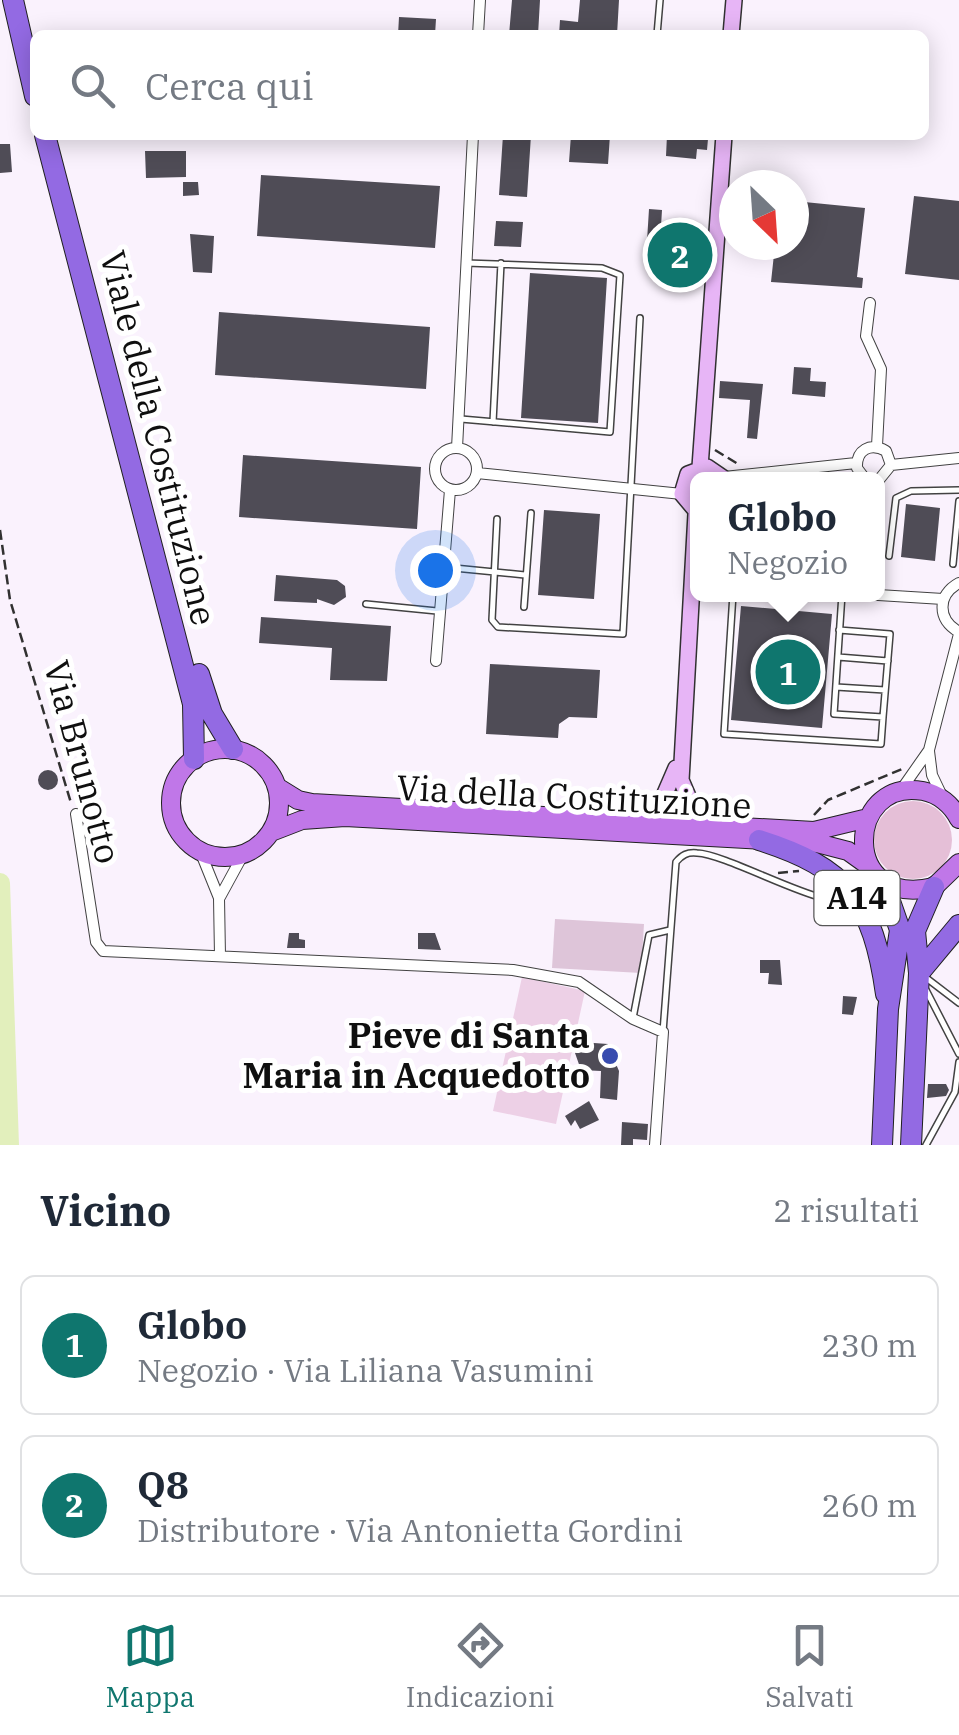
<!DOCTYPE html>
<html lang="it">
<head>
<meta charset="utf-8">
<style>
  :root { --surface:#fff; --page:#f2f2f3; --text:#1f2937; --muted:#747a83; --line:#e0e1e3; --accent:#0f766e }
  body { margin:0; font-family:"IBM Plex Serif",serif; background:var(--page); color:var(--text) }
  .compass { position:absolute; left:719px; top:170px; width:90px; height:90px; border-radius:50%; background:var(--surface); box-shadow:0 5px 25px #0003; rotate:155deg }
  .you { position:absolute; left:435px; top:570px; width:35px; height:35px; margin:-25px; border:8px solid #fff; border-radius:50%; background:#1a73e8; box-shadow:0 0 0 15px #1a73e833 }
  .badge { display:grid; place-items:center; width:65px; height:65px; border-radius:50%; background:var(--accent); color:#fff; font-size:32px; font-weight:700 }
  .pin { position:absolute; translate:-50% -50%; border:5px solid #fff; box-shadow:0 2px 10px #0006 }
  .popup { position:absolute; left:690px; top:472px; width:195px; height:130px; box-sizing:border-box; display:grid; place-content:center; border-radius:15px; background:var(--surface); filter:drop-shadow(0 2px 8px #0005); font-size:32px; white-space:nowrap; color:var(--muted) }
  .popup b { font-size:38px; color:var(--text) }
  .popup::after { content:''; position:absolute; left:50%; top:100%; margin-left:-20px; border:20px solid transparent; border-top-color:var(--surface) }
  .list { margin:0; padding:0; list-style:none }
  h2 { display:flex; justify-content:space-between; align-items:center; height:130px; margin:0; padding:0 40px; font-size:42px }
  h2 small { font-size:32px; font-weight:400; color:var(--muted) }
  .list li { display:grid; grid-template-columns:65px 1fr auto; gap:30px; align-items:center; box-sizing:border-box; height:140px; margin:0 20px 20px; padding:0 20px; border:2px solid var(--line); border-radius:15px }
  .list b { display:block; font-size:38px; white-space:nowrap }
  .list p { margin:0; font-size:32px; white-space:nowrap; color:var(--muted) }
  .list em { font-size:32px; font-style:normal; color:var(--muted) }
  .icon { flex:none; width:55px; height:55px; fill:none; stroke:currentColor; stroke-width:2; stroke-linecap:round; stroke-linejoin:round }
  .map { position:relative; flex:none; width:959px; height:1145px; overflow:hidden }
  .search { position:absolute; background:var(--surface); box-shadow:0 5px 25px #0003; left:30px; right:30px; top:30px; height:110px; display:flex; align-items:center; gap:25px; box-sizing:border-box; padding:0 35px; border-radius:15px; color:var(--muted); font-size:38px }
  .sheet { height:450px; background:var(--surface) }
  nav { display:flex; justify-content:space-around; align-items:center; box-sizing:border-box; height:140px; border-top:2px solid var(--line); background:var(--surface); font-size:28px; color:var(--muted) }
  nav a { display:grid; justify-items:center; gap:5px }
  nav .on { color:var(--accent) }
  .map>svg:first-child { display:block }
  .green { fill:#e5bfd7 }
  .cemetery { fill:#dec5d9 }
  .pitch { fill:#edd0e6 }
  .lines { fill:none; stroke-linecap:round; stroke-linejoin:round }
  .river { stroke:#e2efbc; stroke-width:20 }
  .building { fill:#4f4c56 }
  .lane-casing { stroke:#424242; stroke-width:8 }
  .street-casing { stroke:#424242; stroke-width:12 }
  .secondary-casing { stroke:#313131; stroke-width:18 }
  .primary-casing { stroke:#202020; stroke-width:20 }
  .highway-casing { stroke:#202020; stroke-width:22 }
  .path { stroke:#313131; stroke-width:2.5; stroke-dasharray:10 5; stroke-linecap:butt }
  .lane { stroke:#fff; stroke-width:5 }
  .street { stroke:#fff; stroke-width:10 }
  .secondary { stroke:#e7b5f6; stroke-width:15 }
  .primary { stroke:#c077e8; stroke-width:18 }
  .highway { stroke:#936ae3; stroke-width:20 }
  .poi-dot { fill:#374baf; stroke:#fff; stroke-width:4 }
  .labels { text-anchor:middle; stroke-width:10; stroke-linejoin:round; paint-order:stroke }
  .shield { fill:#fff; stroke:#575757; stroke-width:2.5 }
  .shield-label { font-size:32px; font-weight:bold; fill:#0f0f0f }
  .street-label { font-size:35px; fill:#0f0f0f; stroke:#fff }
  .poi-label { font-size:35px; font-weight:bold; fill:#0f0f0f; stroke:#fff; text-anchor:end }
</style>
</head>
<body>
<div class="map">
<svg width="959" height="1145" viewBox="0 0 959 1145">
  <rect width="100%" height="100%" fill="#faf2fd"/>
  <path class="green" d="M874 840a39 39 0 1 1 78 0a39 39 0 1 1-78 0Z"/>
  <path class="cemetery" d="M 555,919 L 644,924 L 641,973 L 552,968 Z"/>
  <path class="pitch" d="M 522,977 L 585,991 L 556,1124 L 493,1111 Z"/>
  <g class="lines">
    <path class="river" d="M 0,883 L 9,1145"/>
  </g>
  <path class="building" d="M 512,0 L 540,0 L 538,35 L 509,35 Z
    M 580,0 L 619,0 L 617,35 L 559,35 L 560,20 L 578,22 Z
    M 399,17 L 436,19 L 435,35 L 398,35 Z
    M 503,135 L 531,135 L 527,197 L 499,195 Z
    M 571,135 L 610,135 L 608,164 L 569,162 Z
    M 667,135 L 698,135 L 708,139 L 707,150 L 697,149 L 696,159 L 666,156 Z
    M 0,144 L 10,144 L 12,172 L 0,173 Z
    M 145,151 L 186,151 L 186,177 L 146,178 Z
    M 261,175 L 440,186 L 435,248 L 257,236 Z
    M 183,182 L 198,182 L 199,195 L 183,196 Z
    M 914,196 L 959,201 L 959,280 L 905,274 Z
    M 794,201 L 865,208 L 857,277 L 863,278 L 862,288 L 771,282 L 775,245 L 794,245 Z
    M 649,209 L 662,210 L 660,243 L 647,241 Z
    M 496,221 L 523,222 L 521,247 L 494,246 Z
    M 190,234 L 214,236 L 212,273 L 193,272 Z
    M 530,273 L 607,278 L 598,423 L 521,418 Z
    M 219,312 L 430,327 L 426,389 L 215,375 Z
    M 794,367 L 811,368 L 810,381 L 826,382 L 825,397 L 792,394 Z
    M 720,381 L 763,384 L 757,439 L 747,438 L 750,400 L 719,398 Z
    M 243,455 L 421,467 L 417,529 L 239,517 Z
    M 906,504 L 940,508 L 935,561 L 901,557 Z
    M 544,510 L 600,514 L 594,599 L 538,595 Z
    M 276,575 L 337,580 L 345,586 L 346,597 L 334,605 L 317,599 L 317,603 L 274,601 Z
    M 741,606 L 832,614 L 822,728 L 731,720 Z
    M 261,617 L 391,626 L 387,681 L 330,680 L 332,648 L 259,643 Z
    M 490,664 L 600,670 L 597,718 L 569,717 L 559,724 L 558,738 L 486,734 Z
    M 90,761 L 92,784 L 81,785 L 79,762 Z
    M38 780a10 10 0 1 1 20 0a10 10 0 1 1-20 0Z
    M 289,933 L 299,933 L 299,939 L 305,940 L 305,948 L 287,948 Z
    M 418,933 L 435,933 L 441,950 L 418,949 Z
    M 760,960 L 780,960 L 782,985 L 768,984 L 769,973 L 760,973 Z
    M 843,996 L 857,997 L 853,1015 L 842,1014 Z
    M 580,1042 L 608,1044 L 606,1064 L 616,1064 L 619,1071 L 617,1100 L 600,1098 L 601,1071 L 581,1070 L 575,1053 Z
    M 928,1084 L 946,1084 L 949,1090 L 946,1096 L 927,1098 Z
    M 589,1101 L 599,1120 L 580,1129 L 575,1120 L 571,1126 L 565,1116 Z
    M 622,1122 L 648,1124 L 647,1140 L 633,1139 L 633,1145 L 621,1145 Z"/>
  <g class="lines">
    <defs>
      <path id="lane" d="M 657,35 L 660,0
        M 461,419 L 610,432 L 620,275 L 602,268 L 466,263
        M 493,422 L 501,263
        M 497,519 L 492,620 L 498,627 L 623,634 L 640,318
        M 889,556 L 896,498 L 911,491 L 959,490
        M 953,564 L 959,501
        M 444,567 L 525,575
        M 733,594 L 724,734 L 881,744 L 883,717
        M 366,604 L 437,611
        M 524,607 L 531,513
        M 839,630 L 890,634 L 883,717 L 834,714 L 842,594
        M 838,657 L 888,661
        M 836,687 L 885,690
        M 925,977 L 959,1003
        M 926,990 L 959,1054
        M 633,1018 L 649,935 L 670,930
        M 663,1032 L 676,862 C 682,855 687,852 697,853 C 722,854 789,890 823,898
        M 926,1145 L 955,1092 L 959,1062"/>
      <path id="street" d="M 478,35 L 480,0
        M 870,303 L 866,336 L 881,369 L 877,446
        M 457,448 L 473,135
        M435 469a21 21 0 1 1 42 0a21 21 0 1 1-42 0Z
        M 891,465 L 959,458
        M 477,473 L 682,494
        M 724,477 L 856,463
        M 866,480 L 857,468 C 856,450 870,442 886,451 L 891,465 L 878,481
        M 959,583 C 937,595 937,619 959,632
        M 862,594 L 943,599
        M 436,661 L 450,490
        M 929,751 L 932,775 L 942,796
        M 901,790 L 929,750 L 959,634
        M 76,814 L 96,942 L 103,951 L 513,970 L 579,982 L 633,1019 L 663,1032 L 655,1145
        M 200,851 L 219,898 L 220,956
        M 220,897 L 244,853"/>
      <path id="secondary" d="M 731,35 L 734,0
        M 700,467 L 724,135
        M 698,513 L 682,494 L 688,474 L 707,467 L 726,480
        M 696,514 L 681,780 L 693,808 L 709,824
        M 638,820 L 660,805 L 676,768"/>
      <path id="primary" d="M171 803a54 54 0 1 1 108 0a54 54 0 1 1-108 0Z
        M 277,787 L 298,800 L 312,803 L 814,831 L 868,818
        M 959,819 C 952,805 939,794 923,791 C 845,777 840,910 934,887 L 959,863
        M 271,832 L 302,820 L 345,817 L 817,843 L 848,851 L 869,866"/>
      <path id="highway" d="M 13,0 L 35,96
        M 45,135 L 193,704 L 194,759
        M 199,674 L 212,714 L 233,749
        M 759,840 C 848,868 873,902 886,994
        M 919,973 L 959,925
        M 882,1145 L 888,1009 L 900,930 L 883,881
        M 911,1145 L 919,973 L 915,931 L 934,887"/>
    </defs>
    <use href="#lane" class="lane-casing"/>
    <use href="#street" class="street-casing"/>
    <use href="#secondary" class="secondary-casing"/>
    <use href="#primary" class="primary-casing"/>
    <use href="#highway" class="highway-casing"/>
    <path class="path" d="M 715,450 L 738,464
      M 0,530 L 10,600 L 71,803
      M 814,815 L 828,800 L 902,769
      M 778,873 L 799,871"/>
    <use href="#lane" class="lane"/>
    <use href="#street" class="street"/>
    <use href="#secondary" class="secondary"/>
    <use href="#primary" class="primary"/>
    <use href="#highway" class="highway"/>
  </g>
  <circle class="poi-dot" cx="610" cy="1056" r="10"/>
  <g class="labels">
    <rect class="shield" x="814.5" y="871" width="85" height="54" rx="8"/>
    <g class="shield-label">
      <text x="857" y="909">A14</text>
    </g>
    <g class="street-label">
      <text transform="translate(158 438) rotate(76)" y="12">Viale della Costituzione</text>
      <text transform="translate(82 762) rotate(75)" y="12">Via Brunotto</text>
      <text transform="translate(574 797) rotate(3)" y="12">Via della Costituzione</text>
    </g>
    <g class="poi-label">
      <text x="590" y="1048">Pieve di Santa<tspan x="590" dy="40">Maria in Acquedotto</tspan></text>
    </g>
  </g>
</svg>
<svg class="compass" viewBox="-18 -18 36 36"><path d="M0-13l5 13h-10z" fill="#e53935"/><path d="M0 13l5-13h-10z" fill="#747a83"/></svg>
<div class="you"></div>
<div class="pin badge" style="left:788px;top:672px">1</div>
<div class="popup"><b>Globo</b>Negozio</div>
<div class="pin badge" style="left:680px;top:255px">2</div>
<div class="search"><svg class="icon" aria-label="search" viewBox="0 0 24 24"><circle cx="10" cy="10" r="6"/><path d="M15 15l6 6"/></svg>Cerca qui</div>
</div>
<section class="sheet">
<h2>Vicino<small>2 risultati</small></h2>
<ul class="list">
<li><span class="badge">1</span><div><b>Globo</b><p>Negozio · Via Liliana Vasumini</p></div><em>230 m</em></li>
<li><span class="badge">2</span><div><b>Q8</b><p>Distributore · Via Antonietta Gordini</p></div><em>260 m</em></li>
</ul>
</section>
<nav>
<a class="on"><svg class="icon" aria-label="map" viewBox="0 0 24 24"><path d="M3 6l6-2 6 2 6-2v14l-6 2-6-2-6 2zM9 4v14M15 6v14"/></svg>Mappa</a>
<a><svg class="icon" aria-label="directions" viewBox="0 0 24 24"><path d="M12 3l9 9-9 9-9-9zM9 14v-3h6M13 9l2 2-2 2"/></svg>Indicazioni</a>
<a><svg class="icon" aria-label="saved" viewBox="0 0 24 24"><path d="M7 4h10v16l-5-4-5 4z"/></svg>Salvati</a>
</nav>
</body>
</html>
